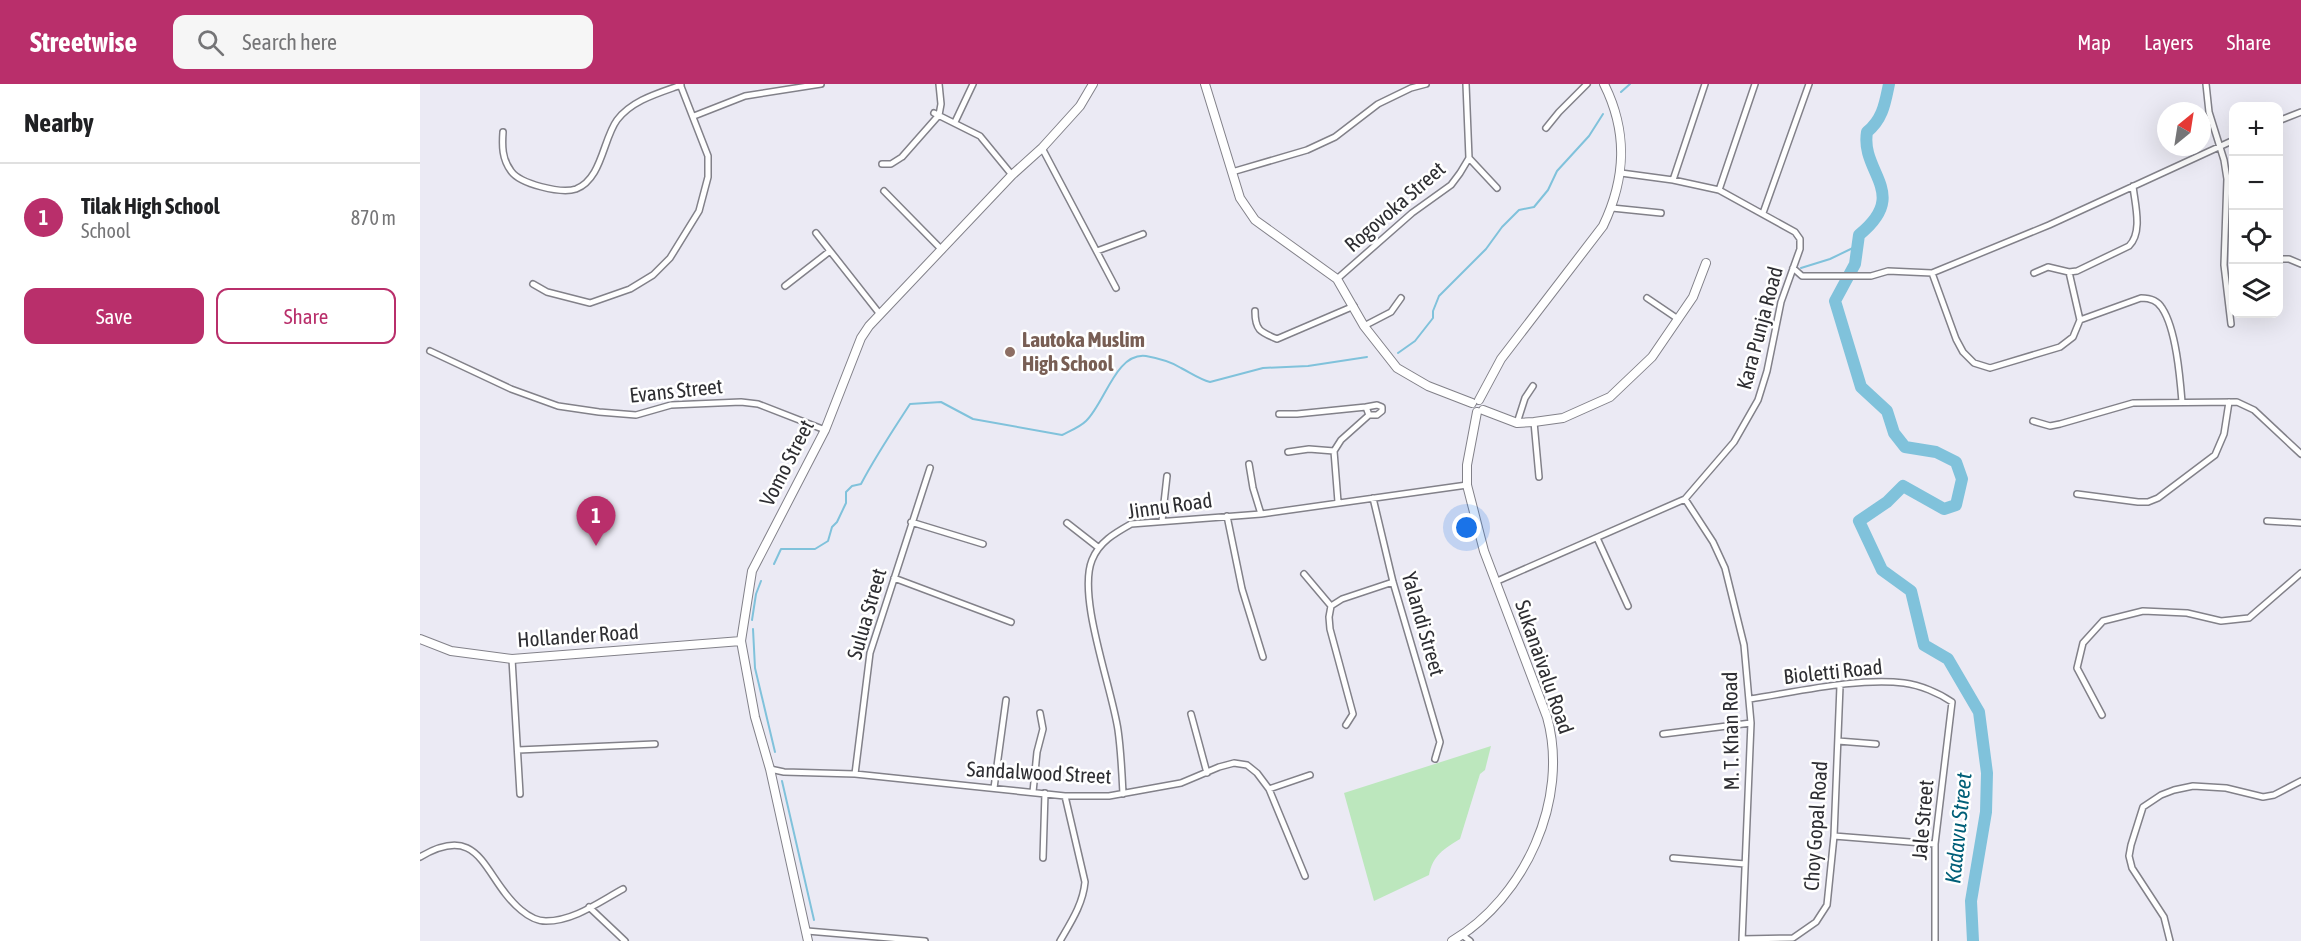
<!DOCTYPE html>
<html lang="en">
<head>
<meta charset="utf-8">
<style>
  :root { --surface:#fff; --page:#f6f6f6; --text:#202124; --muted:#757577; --line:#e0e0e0; --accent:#b92f6b }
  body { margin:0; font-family:"Asap Condensed",sans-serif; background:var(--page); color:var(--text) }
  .controls { position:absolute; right:18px; top:18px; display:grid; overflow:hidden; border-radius:12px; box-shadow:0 6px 24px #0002 }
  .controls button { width:54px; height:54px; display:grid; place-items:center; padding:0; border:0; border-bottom:2px solid var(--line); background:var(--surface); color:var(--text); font:30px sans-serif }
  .compass { position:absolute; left:1737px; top:18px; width:54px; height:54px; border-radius:50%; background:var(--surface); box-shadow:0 6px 24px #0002; rotate:30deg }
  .you { position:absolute; left:1047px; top:444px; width:21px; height:21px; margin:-15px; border:4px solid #fff; border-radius:50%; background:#1a73e8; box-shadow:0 0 0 9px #1a73e833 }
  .badge { display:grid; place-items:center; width:39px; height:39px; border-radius:50%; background:var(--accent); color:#fff; font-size:20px; font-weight:700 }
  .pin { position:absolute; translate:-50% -50px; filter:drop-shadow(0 2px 3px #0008) }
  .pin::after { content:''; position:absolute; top:32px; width:21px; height:18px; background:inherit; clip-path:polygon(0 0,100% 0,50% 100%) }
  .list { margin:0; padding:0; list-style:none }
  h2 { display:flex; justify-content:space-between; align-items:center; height:78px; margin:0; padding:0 24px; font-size:26px }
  h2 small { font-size:20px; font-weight:400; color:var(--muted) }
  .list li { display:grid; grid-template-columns:39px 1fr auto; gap:18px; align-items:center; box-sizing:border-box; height:108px; padding:0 24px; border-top:2px solid var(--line) }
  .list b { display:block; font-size:22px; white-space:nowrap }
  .list p { margin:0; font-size:20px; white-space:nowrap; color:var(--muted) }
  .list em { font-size:20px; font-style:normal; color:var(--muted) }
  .actions { display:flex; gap:12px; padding:18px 24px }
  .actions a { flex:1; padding:14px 0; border:2px solid var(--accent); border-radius:12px; text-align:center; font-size:21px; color:var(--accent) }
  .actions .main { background:var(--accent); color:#fff }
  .icon { flex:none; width:33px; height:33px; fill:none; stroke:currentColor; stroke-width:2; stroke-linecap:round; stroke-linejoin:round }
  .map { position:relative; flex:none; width:1881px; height:857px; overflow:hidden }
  header { display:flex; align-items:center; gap:36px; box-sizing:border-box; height:84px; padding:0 30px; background:var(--accent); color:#fff }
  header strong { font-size:28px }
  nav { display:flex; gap:33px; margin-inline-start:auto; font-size:21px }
  .search { width:420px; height:54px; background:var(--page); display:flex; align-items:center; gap:15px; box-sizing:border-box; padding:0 21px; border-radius:12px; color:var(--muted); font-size:22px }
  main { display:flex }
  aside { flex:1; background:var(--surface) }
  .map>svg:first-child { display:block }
  .green { fill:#bce7bd }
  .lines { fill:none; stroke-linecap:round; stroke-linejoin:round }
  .stream { stroke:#80c2db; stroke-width:2 }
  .river { stroke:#80c2db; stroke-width:12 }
  .street-casing { stroke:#828189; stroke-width:8 }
  .secondary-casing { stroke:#828189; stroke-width:10 }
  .street { stroke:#fff; stroke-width:5 }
  .secondary { stroke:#fff; stroke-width:8 }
  .education-dot { fill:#8d6e63; stroke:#fff; stroke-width:2 }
  .labels { text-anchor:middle; stroke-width:5; stroke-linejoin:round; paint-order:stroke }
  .street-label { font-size:21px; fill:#2e2e32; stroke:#fff }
  .education-label { font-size:21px; font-weight:bold; fill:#785e54; stroke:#fff; text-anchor:start }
  .water-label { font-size:22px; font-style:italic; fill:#005f78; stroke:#fff }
</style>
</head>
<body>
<header>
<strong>Streetwise</strong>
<div class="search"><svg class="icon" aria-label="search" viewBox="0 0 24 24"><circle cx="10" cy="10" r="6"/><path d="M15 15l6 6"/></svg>Search here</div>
<nav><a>Map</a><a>Layers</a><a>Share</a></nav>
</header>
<main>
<aside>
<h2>Nearby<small></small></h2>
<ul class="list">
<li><span class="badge">1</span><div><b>Tilak High School</b><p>School</p></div><em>870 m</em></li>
</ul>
<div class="actions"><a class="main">Save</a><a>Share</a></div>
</aside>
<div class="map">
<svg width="1881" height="857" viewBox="0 0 1881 857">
  <rect width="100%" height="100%" fill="#ebeaf4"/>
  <path class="green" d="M 1071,662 L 1065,686 L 1060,690 L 1040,755 C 1024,765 1013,771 1009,791 L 954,817 L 924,709 Z"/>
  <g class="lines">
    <path class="stream" d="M 1201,8 L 1210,0
      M 1381,184 L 1410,175 L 1437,162
      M 978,269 L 995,257 L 1013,234 L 1013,227 L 1019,212 L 1066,165 L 1082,143 L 1099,126 L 1114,123 L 1128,106 L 1137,87 L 1169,52 L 1183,30
      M 354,480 L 361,465 L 395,465 L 408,457 L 412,443 L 417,438 L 426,419 L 426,408 L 432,402 L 441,400 C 455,373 473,346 490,320 L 521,318 L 553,335 L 642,351 C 650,347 660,343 666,337 C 685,319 696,268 726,272 C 737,274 752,278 761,284 C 771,289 779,295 790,298 L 843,284 L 888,282 L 947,273
      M 332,536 L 336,510 L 341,497
      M 333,545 L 335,584 L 355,668
      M 362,697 L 394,836"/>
    <path class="river" d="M 1469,0 C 1465,19 1463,35 1447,48 C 1440,89 1491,109 1439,151 L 1435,180 L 1415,217 L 1441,303 L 1467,327 L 1474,349 L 1485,363 L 1516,368 L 1536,378 L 1542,395 L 1536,421 L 1524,425 L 1483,402 L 1467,418 L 1439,437 L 1462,486 L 1491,507 L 1504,561 L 1528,575 L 1559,628 L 1567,689 L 1566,728 L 1551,817 L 1553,857"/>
    <defs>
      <path id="street" d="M 1786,0 L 1789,28 L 1804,76 L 1807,95 L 1804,181 L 1811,240
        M 514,29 L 560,52 L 592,91
        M 274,32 L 325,12 L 401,0
        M 1858,37 L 1881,28
        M 535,38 L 553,0
        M 1126,44 L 1139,28 L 1167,0
        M 83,48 C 82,62 82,75 91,87 C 100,100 141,110 156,105 C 182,95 183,55 197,36 C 212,16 239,9 261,1
        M 622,64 L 696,204
        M 1049,74 L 1077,104
        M 462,80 L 471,80 L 482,73 L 519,31 L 521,20 L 519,0
        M 812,88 L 887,66 L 915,53 L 958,20 L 991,4 L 1006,0
        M 1253,96 L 1285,0
        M 1299,106 L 1335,0
        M 464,107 L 522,166
        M 1192,124 L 1241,129
        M 1343,129 L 1389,0
        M 396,149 L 459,229
        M 677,167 L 723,150
        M 1858,175 L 1869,175 L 1881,180
        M 1373,184 L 1382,192 L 1451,192 L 1468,187 L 1512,189
        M 1649,188 L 1660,236 L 1653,253 L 1640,263 L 1570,284 L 1554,279 L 1543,268 L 1536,255 L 1512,189 L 1629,141 L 1814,56
        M 1614,189 L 1628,183 L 1649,188 L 1657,187 L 1709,162 C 1723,148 1715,121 1713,102
        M 917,195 L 992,129 L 1031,101 L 1040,89 L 1049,74 L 1046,0
        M 113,200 L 127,208 L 170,219 L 210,205 L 233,191 L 250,174 L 279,127 L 288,93 L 288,72 L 260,0
        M 365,202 L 410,167
        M 1227,214 L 1258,235
        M 835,227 C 835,246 840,248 857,255 L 934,222
        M 1660,236 L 1721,214 C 1730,214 1738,217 1742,224 C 1756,245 1760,293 1762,318
        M 944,242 L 971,228 L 981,214
        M 10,267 L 91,305 L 138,322 L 179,328 L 216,331 L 251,321 L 321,318 L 338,320 L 405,346
        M 946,323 L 957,321 L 962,323 L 962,327 L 957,331 L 949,331
        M 859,330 L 877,330 L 946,323 L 949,331 L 921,356 L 914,367 L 918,418
        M 1613,337 L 1630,342 L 1640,340 L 1713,319 L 1817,318 L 1834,326 L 1881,370
        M 1114,338 L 1119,393
        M 1097,339 L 1105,314 L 1113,302
        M 868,368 L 889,365 L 914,367
        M 829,380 L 833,404 L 841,430
        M 1657,410 L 1718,418 L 1728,418 L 1738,414 L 1795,371 L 1804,350 L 1809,318
        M 953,414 L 973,498 L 1020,658 L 1015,675
        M 1265,415 L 1293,458 L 1305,484 L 1324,561 L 1331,639 L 1322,857
        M 807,432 L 822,505 L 843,573
        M 742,437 L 747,392
        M 1847,437 L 1881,439
        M 491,438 L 563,460
        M 647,439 L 679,464
        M 1177,454 L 1208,522
        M 884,490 L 911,522
        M 474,494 L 591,538
        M 1075,498 L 1265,415 L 1314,358 L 1338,316 L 1347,287 L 1361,218 L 1380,165 L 1380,155 L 1375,148 L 1299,106 L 1253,96 L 1201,89
        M 92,575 L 100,710
        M 1330,615 C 1376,608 1440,593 1484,599 C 1500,601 1519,609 1532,618 L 1515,760 L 1515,857
        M 771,630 L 787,689
        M 1682,631 L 1657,584 L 1663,559 L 1683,537 L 1723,527 L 1767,529 L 1801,537 L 1829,534 L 1881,489
        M 926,641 L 933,630 L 910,545 L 909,533 L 911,522 L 922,515 L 973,498
        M 1243,650 L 1331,639
        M 1418,657 L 1456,660
        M 98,666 L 235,660
        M 350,685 L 364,688 L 435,690 L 645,712 L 689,712 L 761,699 L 799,683 L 814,679 L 827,681 L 837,689 L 849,705 L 885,792
        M 435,690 L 450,569 L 510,384
        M 574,704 L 586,616
        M 849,705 L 890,691
        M 613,708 L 617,668 L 623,645 L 620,629
        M 703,710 C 702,689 701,667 698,646 C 692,604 657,513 672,476 C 679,458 695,449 711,440 L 841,430 L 1047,401
        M 1414,752 L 1515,760
        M 0,773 C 63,736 63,795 101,826 C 108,832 118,837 126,837 C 154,837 179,818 203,805
        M 623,774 L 625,709
        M 1253,774 L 1325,780
        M 169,823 L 205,857
        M 387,847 L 505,857
        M 1042,851 L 1050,857
        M 1322,855 L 1373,854 L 1396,838 L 1407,821 L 1414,752 L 1420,602
        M 640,857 C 651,838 663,820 665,798 L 645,712
        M 1750,857 L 1744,833 L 1712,784 L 1709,772 L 1711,761 L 1723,723 L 1741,711 L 1754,706 L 1773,702 L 1806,704 L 1843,713 L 1854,711 L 1881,697"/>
      <path id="secondary" d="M 785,0 L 820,114 L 835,136 L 917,195 L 944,242 L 977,284 L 1008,302 L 1052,319
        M 1059,316 L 1081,275 L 1183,142 C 1206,94 1208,48 1184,0
        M 1063,326 L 1097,339 L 1114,338 L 1143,334 L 1190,313 L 1232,273 L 1273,213 L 1286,179
        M 0,555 L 31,567 L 92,575 L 321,557
        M 388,857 L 350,685 L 335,633 L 321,557 L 332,487 L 405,346 L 441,254 L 449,242 L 592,91 L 622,64 L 660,22 L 673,0
        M 1032,857 C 1105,814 1150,715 1127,633 L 1064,467 L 1047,401 L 1047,381 L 1057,328"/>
    </defs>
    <use href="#street" class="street-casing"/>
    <use href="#secondary" class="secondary-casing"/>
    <use href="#street" class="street"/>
    <use href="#secondary" class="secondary"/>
  </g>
  <circle class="education-dot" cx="590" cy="268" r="6"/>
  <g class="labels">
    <g class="street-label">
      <text transform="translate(975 123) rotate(-41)" y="7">Rogovoka Street</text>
      <text transform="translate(1340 244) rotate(-75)" y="7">Kara Punja Road</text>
      <text transform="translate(256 307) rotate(-6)" y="7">Evans Street</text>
      <text transform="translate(367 379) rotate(-63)" y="7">Vomo Street</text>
      <text transform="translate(750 422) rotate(-8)" y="7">Jinnu Road</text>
      <text transform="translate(447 530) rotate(-74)" y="7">Sulua Street</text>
      <text transform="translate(1003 540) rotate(74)" y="7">Yalandi Street</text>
      <text transform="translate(158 552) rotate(-4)" y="7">Hollander Road</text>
      <text transform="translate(1124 583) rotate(71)" y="7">Sukanaivalu Road</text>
      <text transform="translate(1413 588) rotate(-6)" y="7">Bioletti Road</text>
      <text transform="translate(1311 647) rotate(-91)" y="7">M. T. Khan Road</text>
      <text transform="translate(619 689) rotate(3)" y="7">Sandalwood Street</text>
      <text transform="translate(1503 736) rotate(-85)" y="7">Jale Street</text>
      <text transform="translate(1396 742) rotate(-86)" y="7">Choy Gopal Road</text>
    </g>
    <g class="education-label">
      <text x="602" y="263">Lautoka Muslim<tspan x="602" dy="24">High School</tspan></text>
    </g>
    <g class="water-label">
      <text transform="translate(1538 744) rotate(-84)" y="8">Kadavu Street</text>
    </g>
  </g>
</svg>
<div class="controls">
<button>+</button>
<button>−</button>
<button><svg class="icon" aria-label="locate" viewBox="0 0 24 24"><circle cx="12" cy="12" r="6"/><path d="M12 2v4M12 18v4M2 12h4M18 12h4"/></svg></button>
<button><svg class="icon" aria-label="layers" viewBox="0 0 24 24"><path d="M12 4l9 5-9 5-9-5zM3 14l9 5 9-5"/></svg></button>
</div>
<svg class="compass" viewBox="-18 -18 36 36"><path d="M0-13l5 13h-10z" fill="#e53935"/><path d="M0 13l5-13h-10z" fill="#757577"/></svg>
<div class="you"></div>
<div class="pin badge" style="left:176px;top:462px">1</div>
</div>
</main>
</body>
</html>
